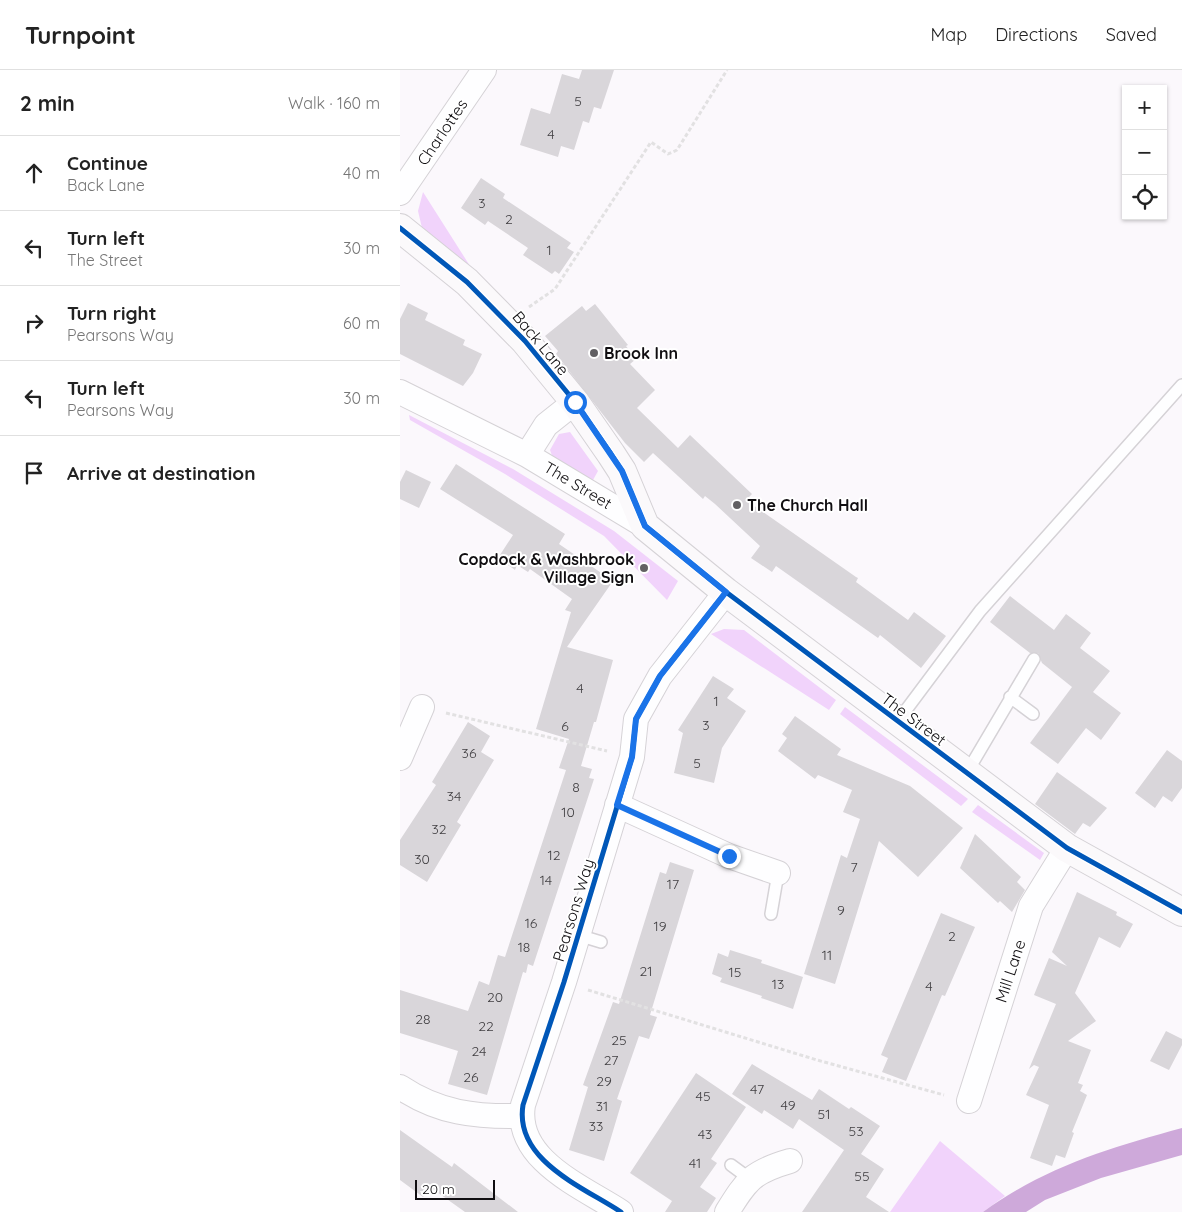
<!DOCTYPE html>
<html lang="en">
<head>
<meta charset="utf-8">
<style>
  :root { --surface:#fff; --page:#f2f2f2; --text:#222; --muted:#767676; --line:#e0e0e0 }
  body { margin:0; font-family:Quicksand,sans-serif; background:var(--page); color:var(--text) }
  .controls { position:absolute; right:15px; top:15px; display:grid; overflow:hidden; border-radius:0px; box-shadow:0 1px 4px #0004 }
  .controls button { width:45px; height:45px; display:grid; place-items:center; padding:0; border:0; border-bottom:1px solid var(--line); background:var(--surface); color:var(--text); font:25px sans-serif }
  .scale { position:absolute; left:15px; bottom:12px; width:80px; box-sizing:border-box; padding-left:5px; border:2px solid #100e11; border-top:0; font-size:14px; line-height:18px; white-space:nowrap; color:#100e11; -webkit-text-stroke:4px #fff; paint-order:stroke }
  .stop { position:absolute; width:15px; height:15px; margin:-11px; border:4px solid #1a73e8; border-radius:50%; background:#fff }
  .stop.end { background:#1a73e8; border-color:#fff; box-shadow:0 1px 5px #0008 }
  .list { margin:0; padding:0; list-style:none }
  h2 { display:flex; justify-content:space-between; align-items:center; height:65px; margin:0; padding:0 20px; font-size:21px }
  h2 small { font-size:16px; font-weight:400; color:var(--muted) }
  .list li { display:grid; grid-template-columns:32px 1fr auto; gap:15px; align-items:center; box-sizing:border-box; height:75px; padding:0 20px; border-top:1px solid var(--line) }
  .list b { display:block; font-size:19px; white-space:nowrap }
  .list p { margin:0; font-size:16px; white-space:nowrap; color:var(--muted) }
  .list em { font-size:16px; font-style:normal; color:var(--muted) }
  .icon { flex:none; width:28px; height:28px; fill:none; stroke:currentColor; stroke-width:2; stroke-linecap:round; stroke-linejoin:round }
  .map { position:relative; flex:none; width:782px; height:1142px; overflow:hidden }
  header { display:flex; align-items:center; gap:30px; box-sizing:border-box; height:70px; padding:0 25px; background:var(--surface); border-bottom:1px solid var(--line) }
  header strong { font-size:24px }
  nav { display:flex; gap:28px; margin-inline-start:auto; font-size:18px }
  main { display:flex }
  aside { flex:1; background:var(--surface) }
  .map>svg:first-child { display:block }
  .green { fill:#f1d3fb }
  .water { fill:#cea9da }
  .building { fill:#d9d6da }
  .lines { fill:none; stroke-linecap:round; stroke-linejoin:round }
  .lane-casing { stroke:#d5d2d6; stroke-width:14 }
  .street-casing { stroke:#d5d2d6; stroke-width:26 }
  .secondary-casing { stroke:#d5d2d6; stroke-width:30 }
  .path { stroke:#e2e1e2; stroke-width:3; stroke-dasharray:4 2.5; stroke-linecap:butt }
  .lane { stroke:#fefeff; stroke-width:11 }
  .street { stroke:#fefeff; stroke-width:24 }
  .secondary { stroke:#fbf9fb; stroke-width:28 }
  .cycleway-casing { stroke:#fff; stroke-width:8 }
  .cycleway { stroke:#0057b8; stroke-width:5 }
  .route { stroke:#1a73e8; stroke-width:6 }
  .poi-dot { fill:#626063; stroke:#fff; stroke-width:2 }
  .labels { text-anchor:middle; stroke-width:4; stroke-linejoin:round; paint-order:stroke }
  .number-label { font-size:14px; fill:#424043 }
  .street-label { font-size:16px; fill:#100e11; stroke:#fff }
  .poi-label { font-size:16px; font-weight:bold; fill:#100e11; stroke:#fff; text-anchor:start }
</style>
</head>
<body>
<header>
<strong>Turnpoint</strong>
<nav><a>Map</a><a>Directions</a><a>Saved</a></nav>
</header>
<main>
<aside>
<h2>2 min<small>Walk · 160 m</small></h2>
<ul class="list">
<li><svg class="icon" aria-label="ahead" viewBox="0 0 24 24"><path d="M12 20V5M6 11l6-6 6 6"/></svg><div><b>Continue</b><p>Back Lane</p></div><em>40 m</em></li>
<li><svg class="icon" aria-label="left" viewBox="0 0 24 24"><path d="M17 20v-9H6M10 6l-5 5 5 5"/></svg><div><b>Turn left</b><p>The Street</p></div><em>30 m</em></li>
<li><svg class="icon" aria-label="right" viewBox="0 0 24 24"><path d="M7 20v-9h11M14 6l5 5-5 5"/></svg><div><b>Turn right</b><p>Pearsons Way</p></div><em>60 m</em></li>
<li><svg class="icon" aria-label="left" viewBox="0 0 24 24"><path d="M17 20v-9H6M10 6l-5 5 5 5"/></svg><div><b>Turn left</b><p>Pearsons Way</p></div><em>30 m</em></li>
<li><svg class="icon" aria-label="arrive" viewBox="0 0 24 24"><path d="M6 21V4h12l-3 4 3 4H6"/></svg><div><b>Arrive at destination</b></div></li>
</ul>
</aside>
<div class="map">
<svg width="782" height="1142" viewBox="0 0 782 1142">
  <rect width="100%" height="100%" fill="#fbf8fc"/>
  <path class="green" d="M 23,122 L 70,196 L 22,158 L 18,141 Z
    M 9,345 L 113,399 L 214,461 L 278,511 L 267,530 L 204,466 L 105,404 L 10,350 Z
    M 170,362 L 198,401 L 193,410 L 154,391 L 150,380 L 159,364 Z
    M 324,559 L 344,560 L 436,630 L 429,640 L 311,564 Z
    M 445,637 L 568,729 L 561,736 L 440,644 Z
    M 578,735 L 644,783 L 640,790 L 572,742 Z
    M 540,1071 L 605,1126 L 583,1142 L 490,1142 Z"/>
  <path class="water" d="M 782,1058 L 782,1085 L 701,1108 L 645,1130 L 626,1142 L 583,1142 C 645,1097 709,1078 782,1058 Z"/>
  <path class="building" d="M 182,0 L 214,0 L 201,39 L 194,37 L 189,53 L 183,51 L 174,80 L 161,76 L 158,87 L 120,75 L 131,38 L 150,44 L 162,4 L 179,9 Z
    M 81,108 L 105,124 L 103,128 L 171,173 L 167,178 L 174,182 L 159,204 L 155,201 L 152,204 L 123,185 L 128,178 L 88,151 L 85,155 L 61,138 Z
    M 8,233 L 28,243 L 25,250 L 65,270 L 63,275 L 82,284 L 73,303 L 63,316 L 0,284 L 0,249 Z
    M 195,234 L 228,275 L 226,276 L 236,289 L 230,294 L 255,320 L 237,338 L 278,378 L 290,365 L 352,424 L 346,430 L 456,507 L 458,508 L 456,512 L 508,550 L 514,542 L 546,566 L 521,598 L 480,565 L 478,568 L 376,496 L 372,502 L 351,488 L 360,476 L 315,434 L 305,426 L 303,429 L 253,383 L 244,392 L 225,373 L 156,284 L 158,281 L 145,266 L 182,236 L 186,241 Z
    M 56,394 L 165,464 L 159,474 L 213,511 L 167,577 L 213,590 L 196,652 L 194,652 L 181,696 L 192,699 L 189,708 L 194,709 L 133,896 L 128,894 L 126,903 L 123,902 L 87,1025 L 48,1014 L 58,981 L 0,963 L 0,920 L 68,941 L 79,911 L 89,915 L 98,885 L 105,887 L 166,700 L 159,698 L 169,669 L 136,659 L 171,542 L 165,540 L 172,529 L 130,499 L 128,502 L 117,495 L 115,500 L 98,488 L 113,465 L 40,419 Z
    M 6,400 L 31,412 L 19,438 L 0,429 L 0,412 Z
    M 610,526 L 654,560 L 666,544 L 691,563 L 680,578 L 710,601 L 693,622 L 721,643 L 701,670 L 686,658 L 658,694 L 630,673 L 672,617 L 642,593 L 638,583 L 630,583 L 590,552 Z
    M 313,606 L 334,619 L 327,628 L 346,641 L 322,678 L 314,713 L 274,703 L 283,663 L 278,660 Z
    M 395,646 L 441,679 L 437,685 L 510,716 L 563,758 L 518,807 L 479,771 L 435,914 L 404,904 L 441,785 L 447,788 L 460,749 L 443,742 L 452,720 L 418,705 L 415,709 L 378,681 L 387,668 L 382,664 Z
    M 68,652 L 90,666 L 81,682 L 94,690 L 57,752 L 61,755 L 27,812 L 0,795 L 0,770 L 36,715 L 32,712 Z
    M 767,680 L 782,691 L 782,718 L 772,732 L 763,726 L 755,738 L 735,723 Z
    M 657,702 L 707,738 L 690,757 L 683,753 L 675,764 L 635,734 Z
    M 575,764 L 621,807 L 617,812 L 625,820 L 612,842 L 600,831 L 598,833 L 560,798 Z
    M 270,792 L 294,800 L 250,945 L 257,947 L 249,969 L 239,966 L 217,1029 L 222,1031 L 204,1091 L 169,1080 L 188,1017 L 183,1015 L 213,932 L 219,934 L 260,802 L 266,804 Z
    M 677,822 L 717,842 L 716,845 L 733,854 L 720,878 L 699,867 L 675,923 L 696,951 L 668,971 L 691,980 L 678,1013 L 683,1015 L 680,1021 L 687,1025 L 672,1062 L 674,1063 L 665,1088 L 656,1085 L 652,1096 L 630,1088 L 649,1035 L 626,1025 L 639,997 L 634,995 L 629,999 L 656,934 L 634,925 L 649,888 L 667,896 L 652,882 Z
    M 541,843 L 575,857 L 545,926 L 542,925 L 506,1011 L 482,1002 L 488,988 L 481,985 Z
    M 330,880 L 362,890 L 361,893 L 403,907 L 393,939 L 361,928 L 362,926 L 320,912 L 322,908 L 312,904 L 318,883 L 328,887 Z
    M 766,961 L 782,969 L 782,975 L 769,1000 L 750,991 Z
    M 352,994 L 412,1030 L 419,1019 L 449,1039 L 451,1037 L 480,1056 L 461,1084 L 484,1099 L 466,1127 L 489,1142 L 402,1142 L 444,1080 L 399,1049 L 393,1059 L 364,1040 L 362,1044 L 332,1024 Z
    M 296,1003 L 346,1037 L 311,1089 L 317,1093 L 300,1117 L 316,1128 L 307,1142 L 265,1142 L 272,1131 L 230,1103 Z
    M 0,1060 L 52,1097 L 54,1093 L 118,1142 L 65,1142 L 30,1117 L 23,1127 L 0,1110 Z"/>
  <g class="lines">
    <defs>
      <path id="lane" d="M 610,627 L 633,644
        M 497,652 L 580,541 L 782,315
        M 566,704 L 634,589
        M 371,844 L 378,803
        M 178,865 L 201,872
        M 331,1095 L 350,1109"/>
      <path id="street" d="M 0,123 L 84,0
        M 0,322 L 127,385 L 245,456
        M 127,385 L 146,355 L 175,332
        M 0,688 L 22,637
        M 217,735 L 329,786 L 378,803
        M 0,1017 C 39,1043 75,1047 121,1046
        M 569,1031 L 631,836 L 667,778
        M 221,1142 C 183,1117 114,1090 123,1035 L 164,912 L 232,687 L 236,649 L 260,606 L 326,522
        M 327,1142 C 347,1110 352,1102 390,1091"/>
      <path id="secondary" d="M 0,158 L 67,212 L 125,271 L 175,332 L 211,384 L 222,401 L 245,456 L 326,522 L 667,778 L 782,842"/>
    </defs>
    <use href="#lane" class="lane-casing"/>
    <use href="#street" class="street-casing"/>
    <use href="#secondary" class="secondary-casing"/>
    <path class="path" d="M 129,237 L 155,219 L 251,72 L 268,84 L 277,80 L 327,0
      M 46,643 L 207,681
      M 188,920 L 417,990 L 544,1025"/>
    <use href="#lane" class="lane"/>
    <use href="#street" class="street"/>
    <use href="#secondary" class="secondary"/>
    <defs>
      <path id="cycleway" d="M 0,158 L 67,212 L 125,271 L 175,332 L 211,384 L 222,401 L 245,456 L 326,522 L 667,778 L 782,842
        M 221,1142 C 183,1117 114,1090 123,1035 L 164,912 L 232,687 L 236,649 L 260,606 L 326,522"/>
    </defs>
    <use href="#cycleway" class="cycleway-casing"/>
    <use href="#cycleway" class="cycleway"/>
  </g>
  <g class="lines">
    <path class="route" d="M 175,332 L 222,401 L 245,456 L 326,522 L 260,606 L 236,649 L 232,687 L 217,735 L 329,786"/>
  </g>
  <g class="poi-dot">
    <circle cx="194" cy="283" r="5"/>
    <circle cx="337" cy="435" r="5"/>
    <circle cx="244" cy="498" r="5"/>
  </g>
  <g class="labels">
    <g class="number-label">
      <text x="178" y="36">5</text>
      <text x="151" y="69">4</text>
      <text x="82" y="138">3</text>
      <text x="109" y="154">2</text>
      <text x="149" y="185">1</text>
      <text x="180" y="623">4</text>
      <text x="316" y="636">1</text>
      <text x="306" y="660">3</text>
      <text x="165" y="661">6</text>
      <text x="69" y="688">36</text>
      <text x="297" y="698">5</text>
      <text x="176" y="722">8</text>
      <text x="54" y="731">34</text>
      <text x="168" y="747">10</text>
      <text x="39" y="764">32</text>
      <text x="154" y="790">12</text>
      <text x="22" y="794">30</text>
      <text x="454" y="802">7</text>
      <text x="146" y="815">14</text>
      <text x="273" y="819">17</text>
      <text x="441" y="845">9</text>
      <text x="131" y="858">16</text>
      <text x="260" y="861">19</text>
      <text x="552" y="871">2</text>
      <text x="124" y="882">18</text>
      <text x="427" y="890">11</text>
      <text x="246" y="906">21</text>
      <text x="335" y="907">15</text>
      <text x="378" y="919">13</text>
      <text x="529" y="921">4</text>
      <text x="95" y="932">20</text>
      <text x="23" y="954">28</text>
      <text x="86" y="961">22</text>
      <text x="219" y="975">25</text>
      <text x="79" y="986">24</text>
      <text x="211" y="995">27</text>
      <text x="71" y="1012">26</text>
      <text x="204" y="1016">29</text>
      <text x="357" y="1024">47</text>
      <text x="303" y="1031">45</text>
      <text x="388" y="1040">49</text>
      <text x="202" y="1041">31</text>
      <text x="424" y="1049">51</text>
      <text x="196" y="1061">33</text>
      <text x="456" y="1066">53</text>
      <text x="305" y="1069">43</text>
      <text x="295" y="1098">41</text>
      <text x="462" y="1111">55</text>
    </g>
    <g class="street-label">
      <text transform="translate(42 62) rotate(-56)" y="6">Charlottes</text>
      <text transform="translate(141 273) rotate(50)" y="6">Back Lane</text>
      <text transform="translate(178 415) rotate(31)" y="6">The Street</text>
      <text transform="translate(514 649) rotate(37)" y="6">The Street</text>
      <text transform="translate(173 840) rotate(-73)" y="6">Pearsons Way</text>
      <text transform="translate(610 901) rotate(-72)" y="6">Mill Lane</text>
    </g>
    <g class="poi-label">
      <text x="204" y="289">Brook Inn</text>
      <text x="347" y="441">The Church Hall</text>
      <text x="234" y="495" text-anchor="end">Copdock &amp; Washbrook<tspan x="234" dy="18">Village Sign</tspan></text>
    </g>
  </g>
</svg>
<div class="controls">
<button>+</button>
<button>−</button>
<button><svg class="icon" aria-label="locate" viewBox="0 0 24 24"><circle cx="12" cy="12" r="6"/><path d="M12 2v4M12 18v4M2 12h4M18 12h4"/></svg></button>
</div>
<div class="scale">20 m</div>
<div class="stop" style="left:175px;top:332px"></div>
<div class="stop end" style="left:329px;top:786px"></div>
</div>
</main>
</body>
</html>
